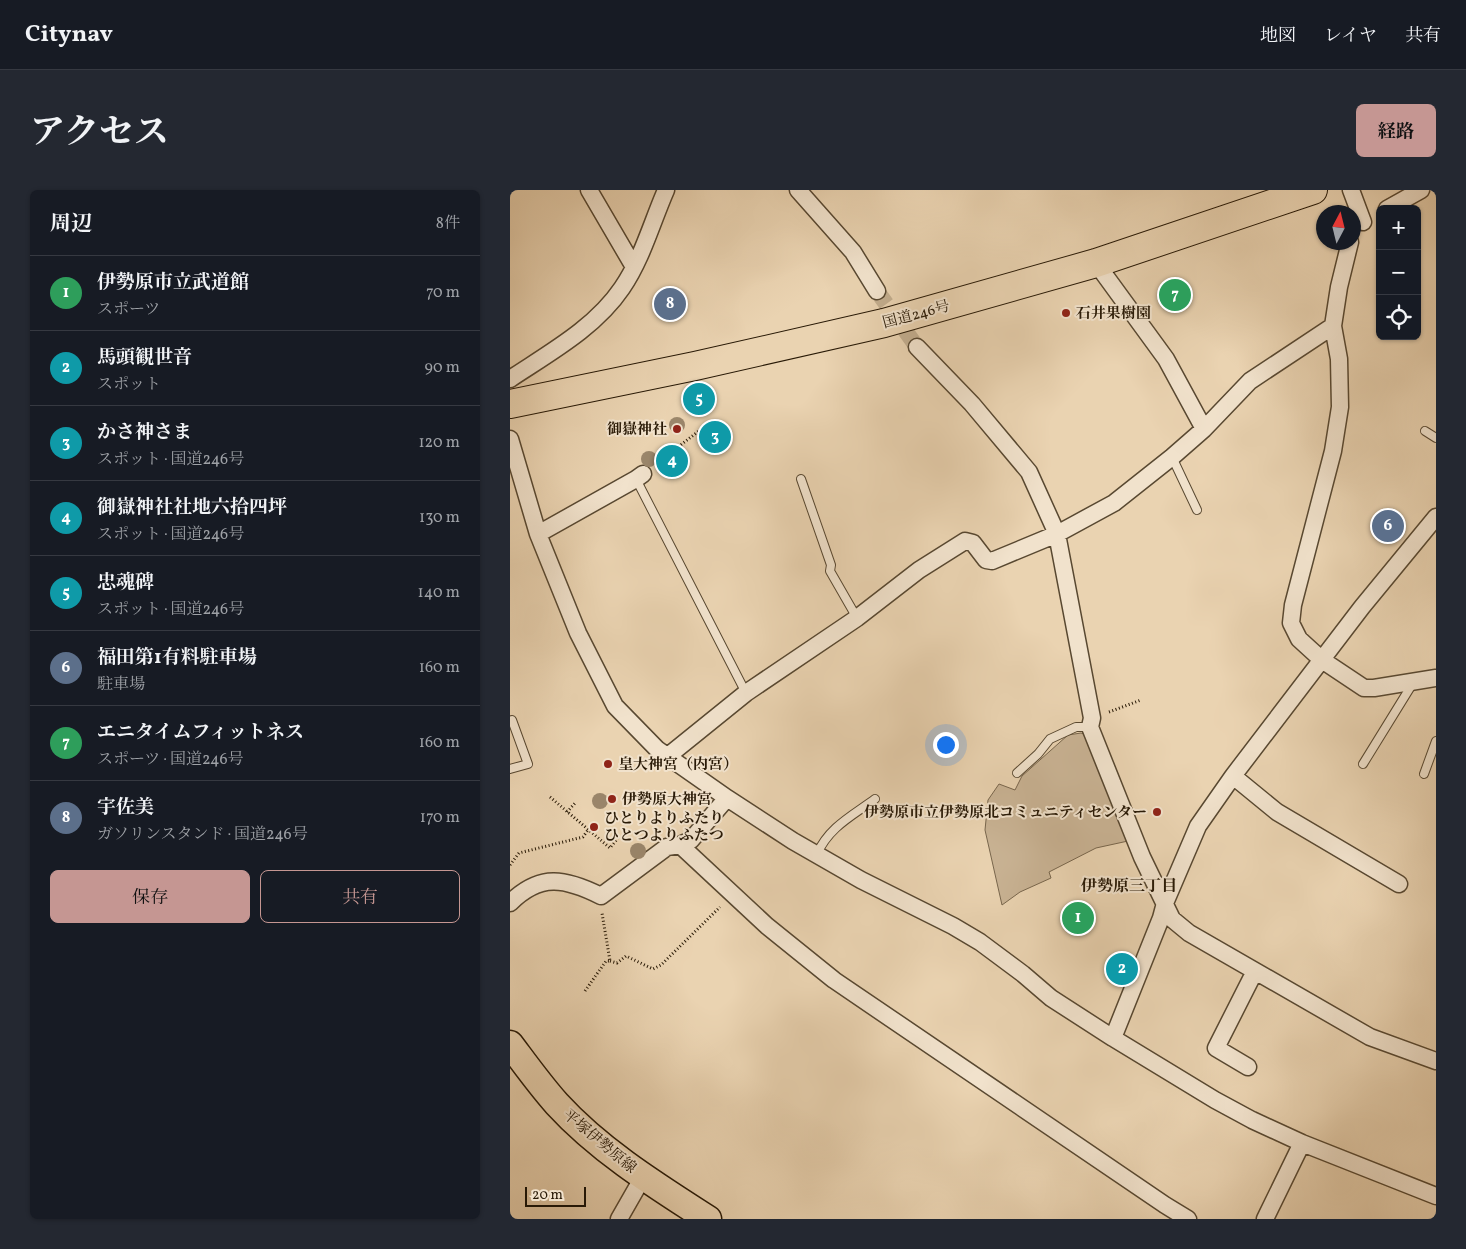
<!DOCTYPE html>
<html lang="ja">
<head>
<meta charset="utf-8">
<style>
  :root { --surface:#171b24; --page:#242831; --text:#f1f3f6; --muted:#9ea1a6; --line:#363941; --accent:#c59692 }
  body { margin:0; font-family:Vollkorn,"Noto Serif JP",serif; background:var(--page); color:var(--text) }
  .controls { position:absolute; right:15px; top:15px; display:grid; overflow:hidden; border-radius:8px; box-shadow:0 1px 4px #0004 }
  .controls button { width:45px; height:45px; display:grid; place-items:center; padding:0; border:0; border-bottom:1px solid var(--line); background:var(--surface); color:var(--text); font:25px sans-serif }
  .compass { position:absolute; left:806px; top:15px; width:45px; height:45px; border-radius:50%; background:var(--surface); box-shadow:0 1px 4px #0004; rotate:7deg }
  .scale { position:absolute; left:15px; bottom:12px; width:61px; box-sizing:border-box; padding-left:5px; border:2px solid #281906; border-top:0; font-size:14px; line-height:18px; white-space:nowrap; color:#281906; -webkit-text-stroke:4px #f1e2cc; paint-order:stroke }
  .you { position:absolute; left:435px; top:554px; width:18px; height:18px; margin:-12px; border:4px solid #fff; border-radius:50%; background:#1a73e8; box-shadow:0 0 0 8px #1a73e833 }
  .badge { display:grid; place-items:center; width:32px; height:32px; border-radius:50%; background:var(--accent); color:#fff; font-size:16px; font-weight:700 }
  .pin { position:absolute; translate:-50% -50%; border:2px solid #fff; box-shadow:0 1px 5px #0006 }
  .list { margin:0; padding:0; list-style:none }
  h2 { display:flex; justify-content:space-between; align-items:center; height:65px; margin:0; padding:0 20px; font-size:21px }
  h2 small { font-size:16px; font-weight:400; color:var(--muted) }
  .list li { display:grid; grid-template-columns:32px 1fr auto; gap:15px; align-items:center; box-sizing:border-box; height:75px; padding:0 20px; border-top:1px solid var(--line) }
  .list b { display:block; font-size:19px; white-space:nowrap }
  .list p { margin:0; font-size:16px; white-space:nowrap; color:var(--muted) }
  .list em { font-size:16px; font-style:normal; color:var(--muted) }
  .actions { display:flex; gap:10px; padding:15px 20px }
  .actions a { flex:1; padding:11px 0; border:1px solid var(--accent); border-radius:8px; text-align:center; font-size:18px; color:var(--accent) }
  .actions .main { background:var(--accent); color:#111 }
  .icon { flex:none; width:28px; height:28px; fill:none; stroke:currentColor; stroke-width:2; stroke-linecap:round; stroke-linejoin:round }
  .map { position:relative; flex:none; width:926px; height:1029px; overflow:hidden; border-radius:8px }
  header { display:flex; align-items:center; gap:30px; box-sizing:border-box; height:70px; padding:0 25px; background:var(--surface); border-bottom:1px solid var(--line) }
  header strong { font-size:24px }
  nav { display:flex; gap:28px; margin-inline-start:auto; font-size:18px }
  .intro { display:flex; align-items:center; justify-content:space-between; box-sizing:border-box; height:120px; padding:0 30px }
  h1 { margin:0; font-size:35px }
  .button { padding:12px 22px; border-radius:8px; background:var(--accent); color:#111; font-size:18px; font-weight:700 }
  main { display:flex; gap:30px; padding:0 30px }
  aside { flex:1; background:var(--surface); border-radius:8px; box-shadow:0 1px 4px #0004 }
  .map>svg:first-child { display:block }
  .green { fill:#c9b394; stroke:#78664d }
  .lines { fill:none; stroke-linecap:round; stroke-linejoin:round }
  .minor-tunnel { stroke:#c3ae8f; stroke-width:16; stroke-dasharray:16 8; stroke-linecap:butt }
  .service-casing { stroke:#584831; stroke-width:10 }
  .minor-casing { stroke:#584831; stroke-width:19 }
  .primary-casing { stroke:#281906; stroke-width:29 }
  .trunk-casing { stroke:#281906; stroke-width:30 }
  .path { stroke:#281906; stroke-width:3; stroke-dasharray:1 2.5; stroke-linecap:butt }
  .service { stroke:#f1e2cc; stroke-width:8 }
  .minor { stroke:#f1e2cc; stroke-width:16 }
  .primary { stroke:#ead3b1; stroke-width:26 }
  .trunk { stroke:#ead3b1; stroke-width:28 }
  .tree { fill:#9a866b }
  .poi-dot { fill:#8f2418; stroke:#f1e2cc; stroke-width:2 }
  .labels { text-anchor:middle; stroke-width:4; stroke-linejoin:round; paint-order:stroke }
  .poi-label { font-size:15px; font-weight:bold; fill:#281906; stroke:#f1e2cc; text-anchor:start }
  .street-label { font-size:15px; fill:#281906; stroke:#f1e2cc }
  .neighbourhood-label { font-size:16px; font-weight:bold; fill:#281906; stroke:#f1e2cc }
</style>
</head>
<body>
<header>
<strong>Citynav</strong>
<nav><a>地図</a><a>レイヤ</a><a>共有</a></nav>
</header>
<div class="intro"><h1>アクセス</h1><a class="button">経路</a></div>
<main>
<aside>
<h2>周辺<small>8件</small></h2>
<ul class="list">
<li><span class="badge" style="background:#2e9e5b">1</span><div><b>伊勢原市立武道館</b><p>スポーツ</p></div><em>70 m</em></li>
<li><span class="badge" style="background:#0f9aa8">2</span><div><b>馬頭観世音</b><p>スポット</p></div><em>90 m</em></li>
<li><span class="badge" style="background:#0f9aa8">3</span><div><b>かさ神さま</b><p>スポット · 国道246号</p></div><em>120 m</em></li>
<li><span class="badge" style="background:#0f9aa8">4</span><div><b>御嶽神社社地六拾四坪</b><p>スポット · 国道246号</p></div><em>130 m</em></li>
<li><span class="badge" style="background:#0f9aa8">5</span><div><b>忠魂碑</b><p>スポット · 国道246号</p></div><em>140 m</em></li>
<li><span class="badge" style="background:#5c6f8a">6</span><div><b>福田第1有料駐車場</b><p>駐車場</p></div><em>160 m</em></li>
<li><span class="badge" style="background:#2e9e5b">7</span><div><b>エニタイムフィットネス</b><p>スポーツ · 国道246号</p></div><em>160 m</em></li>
<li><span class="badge" style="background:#5c6f8a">8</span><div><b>宇佐美</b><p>ガソリンスタンド · 国道246号</p></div><em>170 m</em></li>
</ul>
<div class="actions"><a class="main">保存</a><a>共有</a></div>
</aside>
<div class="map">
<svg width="926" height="1029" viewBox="0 0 926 1029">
  <rect width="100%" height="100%" fill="#ead3b1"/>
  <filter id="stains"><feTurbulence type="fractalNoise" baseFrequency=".004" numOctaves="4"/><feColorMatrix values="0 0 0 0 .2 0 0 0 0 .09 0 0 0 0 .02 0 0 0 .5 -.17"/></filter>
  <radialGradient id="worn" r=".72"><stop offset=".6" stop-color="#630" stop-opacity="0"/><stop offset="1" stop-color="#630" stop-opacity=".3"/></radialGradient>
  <path class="green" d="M 571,543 L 579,546 L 618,651 L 586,658 L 539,682 L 541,688 L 510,702 L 492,715 L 475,640 L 478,610 L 489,594 L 505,600 L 512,586 L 549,553 L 558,545 Z"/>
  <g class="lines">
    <path class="minor-tunnel" d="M 367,101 L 407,157"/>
    <defs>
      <path id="service" d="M 915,241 L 926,248
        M 662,267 L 687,320
        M 126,289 L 236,503
        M 291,289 L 321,375 L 320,381 L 347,428
        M 853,574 L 903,493
        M 0,579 L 18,574 L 2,530
        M 507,583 L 528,564 L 540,549 L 566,537 L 580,537
        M 914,584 L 926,551
        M 307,664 C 319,637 342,626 365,609"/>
      <path id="minor" d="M 79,0 L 124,77
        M 288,0 L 343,62 L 367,101
        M 841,0 L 853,32
        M 877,19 L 911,0
        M 840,52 L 829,97 L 823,136 L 829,169 L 830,217 L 823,261 L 783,415 L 781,433 L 789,449 L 812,470 L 854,498 L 864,498 L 926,488
        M 586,73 L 656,169 L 694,239
        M 407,157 L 462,214 L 519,282 L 547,344 L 582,528 L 580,537 L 632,667 L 662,729 L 679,743 L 860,847 L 926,871
        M 0,189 C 39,163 85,138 112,98 C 132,69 142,32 156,0
        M 0,249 L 28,344 L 68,443 L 105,516 L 147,559 L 217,608 L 181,650 L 170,655 L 157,657 L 91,706 C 55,688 30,683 0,713
        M 28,344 L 126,289 L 133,284
        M 158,566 L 236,503 L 347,428 L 409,380 L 455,351 L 463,353 L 476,370 L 482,371 L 547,344 L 604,313 L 662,267 L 694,239 L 740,191 L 823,136
        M 723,586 L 767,622 L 889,694
        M 217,608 L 283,651 L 351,690 L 443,736 L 470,752 L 513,784 L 541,808 L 603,848 L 705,910 L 742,930 L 792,953 L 926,1006
        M 170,655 L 257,736 L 324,790 L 655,1015 L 678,1029
        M 603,848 L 651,728 L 655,713 L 688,636 L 723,586 L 852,417 L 926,327
        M 738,877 L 706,858 L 745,781
        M 109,1029 L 133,987
        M 755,1029 L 792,953"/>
      <path id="primary" d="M 0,854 C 15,874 30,895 47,914 C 89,960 145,995 198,1029"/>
      <path id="trunk" d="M 0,214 L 185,176 L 374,133 L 586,73 L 803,0"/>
    </defs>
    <use href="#service" class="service-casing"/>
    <use href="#minor" class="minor-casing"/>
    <use href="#primary" class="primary-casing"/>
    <use href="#trunk" class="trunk-casing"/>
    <path class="path" d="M 146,274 L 194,237
      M 599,522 L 631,510
      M 40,607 L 100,658 L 108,648
      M 57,622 L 66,612
      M 0,675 L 9,663 L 73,647 L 78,640
      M 100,771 L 107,773 L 116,766 L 143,779 L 151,775 L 210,717
      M 75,801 L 96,771 L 100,771 L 92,723"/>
    <use href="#service" class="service"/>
    <use href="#minor" class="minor"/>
    <use href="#primary" class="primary"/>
    <use href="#trunk" class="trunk"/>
  </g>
  <g class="tree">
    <circle cx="167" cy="235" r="8"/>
    <circle cx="139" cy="269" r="8"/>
    <circle cx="90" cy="611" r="8"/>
    <circle cx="128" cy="661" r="8"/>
  </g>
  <g class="poi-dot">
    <circle cx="556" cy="123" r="5"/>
    <circle cx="167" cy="239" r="5"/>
    <circle cx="98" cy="574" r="5"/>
    <circle cx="102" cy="609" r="5"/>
    <circle cx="647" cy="622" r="5"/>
    <circle cx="84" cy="637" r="5"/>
  </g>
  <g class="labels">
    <g class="poi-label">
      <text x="566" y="128">石井果樹園</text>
      <text x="157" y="244" text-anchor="end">御嶽神社</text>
      <text x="108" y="579">皇大神宮（内宮）</text>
      <text x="112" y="614">伊勢原大神宮</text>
      <text x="637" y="627" text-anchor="end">伊勢原市立伊勢原北コミュニティセンター</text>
      <text x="94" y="633">ひとりよりふたり<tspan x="94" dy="17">ひとつよりふたつ</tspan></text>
    </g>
    <g class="street-label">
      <text transform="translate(406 124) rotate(-15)" y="5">国道246号</text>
      <text transform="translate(90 951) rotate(40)" y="5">平塚伊勢原線</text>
    </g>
    <g class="neighbourhood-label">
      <text x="619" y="701">伊勢原三丁目</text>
    </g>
  </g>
  <rect width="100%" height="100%" filter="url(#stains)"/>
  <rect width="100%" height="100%" fill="url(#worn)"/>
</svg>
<div class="controls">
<button>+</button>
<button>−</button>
<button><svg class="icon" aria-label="locate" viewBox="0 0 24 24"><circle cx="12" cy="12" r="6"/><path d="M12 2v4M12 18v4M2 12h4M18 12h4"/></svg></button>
</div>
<svg class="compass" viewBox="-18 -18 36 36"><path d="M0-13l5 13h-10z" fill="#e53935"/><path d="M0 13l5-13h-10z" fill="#9ea1a6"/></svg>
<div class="scale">20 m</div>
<div class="you"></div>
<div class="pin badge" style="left:568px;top:728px;background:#2e9e5b">1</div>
<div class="pin badge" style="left:612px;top:779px;background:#0f9aa8">2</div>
<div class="pin badge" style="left:205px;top:247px;background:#0f9aa8">3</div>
<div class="pin badge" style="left:162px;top:271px;background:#0f9aa8">4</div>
<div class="pin badge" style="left:189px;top:209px;background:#0f9aa8">5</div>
<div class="pin badge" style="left:878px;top:336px;background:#5c6f8a">6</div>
<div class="pin badge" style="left:665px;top:105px;background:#2e9e5b">7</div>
<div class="pin badge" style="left:160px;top:114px;background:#5c6f8a">8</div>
</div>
</main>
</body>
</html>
